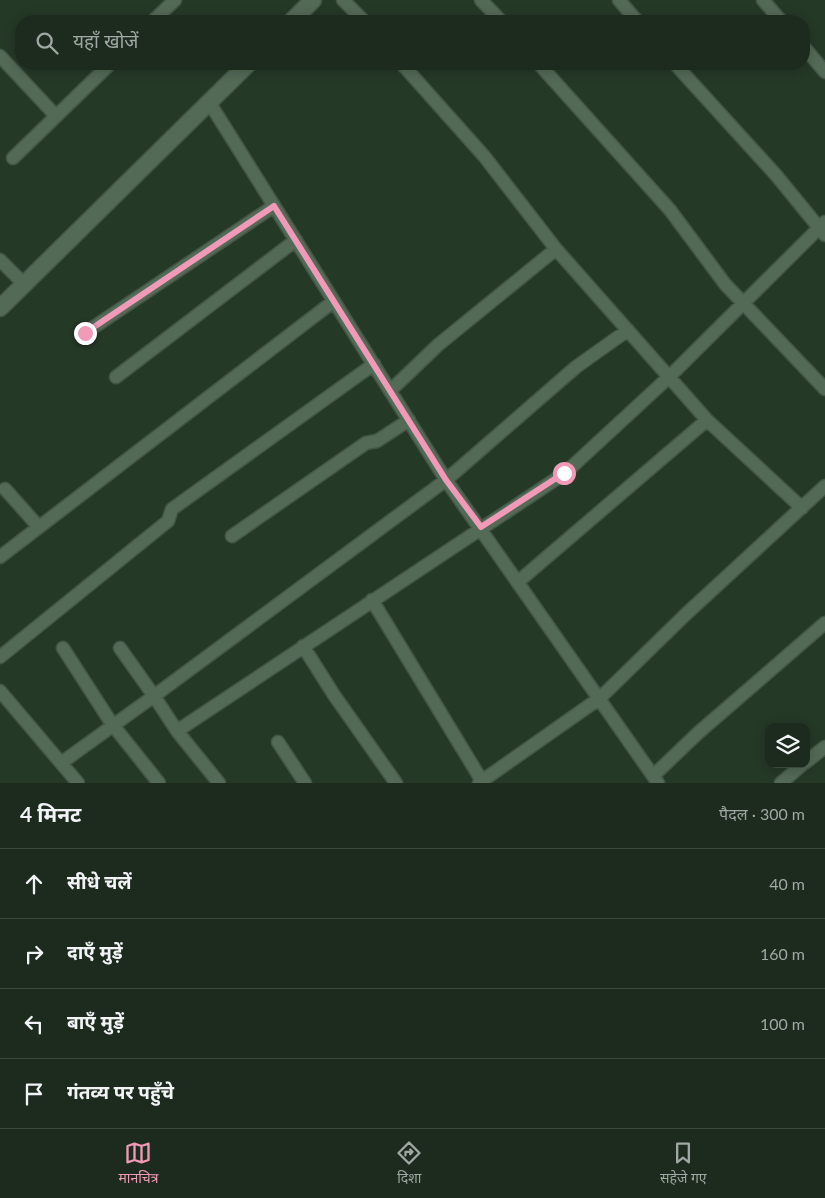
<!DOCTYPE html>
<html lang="hi">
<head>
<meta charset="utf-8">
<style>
	body { margin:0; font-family:Lato,"Noto Sans Devanagari",sans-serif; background:#253326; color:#f1f3f6 }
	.controls { position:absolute; right:15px; bottom:15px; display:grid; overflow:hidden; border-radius:10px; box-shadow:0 2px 12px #0003 }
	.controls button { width:45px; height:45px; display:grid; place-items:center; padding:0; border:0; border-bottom:1px solid #3a473b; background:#1c2b1d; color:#f1f3f6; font:25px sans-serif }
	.stop { position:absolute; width:15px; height:15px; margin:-11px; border:4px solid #f09ab7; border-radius:50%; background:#fff }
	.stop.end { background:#f09ab7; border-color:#fff; box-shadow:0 1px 5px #0008 }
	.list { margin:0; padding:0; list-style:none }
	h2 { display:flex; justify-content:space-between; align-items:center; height:65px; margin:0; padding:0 20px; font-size:21px }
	h2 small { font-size:16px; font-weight:400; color:#a0a7a4 }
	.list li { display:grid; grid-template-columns:32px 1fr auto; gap:15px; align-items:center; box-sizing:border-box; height:70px; padding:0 20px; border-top:1px solid #3a473b }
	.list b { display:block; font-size:19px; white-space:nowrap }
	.list em { font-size:16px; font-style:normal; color:#a0a7a4 }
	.icon { flex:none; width:28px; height:28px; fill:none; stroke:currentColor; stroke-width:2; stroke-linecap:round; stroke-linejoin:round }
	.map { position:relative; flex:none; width:825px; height:783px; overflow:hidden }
	.search { position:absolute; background:#1c2b1d; box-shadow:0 2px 12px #0003; left:15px; right:15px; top:15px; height:55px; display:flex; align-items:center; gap:12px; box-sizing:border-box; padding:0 18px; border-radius:20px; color:#a0a7a4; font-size:19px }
	.sheet { height:345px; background:#1c2b1d }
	nav { display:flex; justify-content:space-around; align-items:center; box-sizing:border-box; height:70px; border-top:1px solid #3a473b; background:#1c2b1d; font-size:14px; color:#a0a7a4 }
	nav a { display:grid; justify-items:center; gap:2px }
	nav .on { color:#f09ab7 }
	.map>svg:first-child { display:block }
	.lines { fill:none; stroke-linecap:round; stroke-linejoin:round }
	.minor-casing { stroke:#435546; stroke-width:15 }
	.tertiary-casing { stroke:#435546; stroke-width:19 }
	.minor { stroke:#536a56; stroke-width:12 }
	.tertiary { stroke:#536a56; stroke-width:16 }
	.route { stroke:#f09ab7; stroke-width:6 }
</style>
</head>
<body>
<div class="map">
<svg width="825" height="783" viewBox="0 0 825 783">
	<rect width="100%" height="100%" fill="#253927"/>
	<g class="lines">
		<g class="minor-casing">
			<path id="minor" d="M343,0L364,21
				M481,0L501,21
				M619,0L637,21
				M763,0L781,21
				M153,21L175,0
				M804,47L825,72
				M0,56L56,116
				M402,64L484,156L556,249L707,420L802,508
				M539,64L670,210L725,284L825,389
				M675,64L776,175L825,235
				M209,102L446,480L658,783
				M13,158L110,64
				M0,260L25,285
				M85,333L274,206
				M116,377L296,240
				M391,390L438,345L556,249
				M5,489L38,526
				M232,536L366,443L377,441L409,420
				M0,557L334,301
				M519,581L707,420
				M372,600L482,781
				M303,646L334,695L396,783
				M63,648L112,724L159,783
				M120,648L154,696L446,480L576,367L628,330
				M0,657L168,521L172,509L374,364
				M0,691L61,763L154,696L177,731L565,473L669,377L825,222
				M177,731L219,783
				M278,742L305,783
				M806,762L825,747
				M61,763L78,783
				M653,776L698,733L825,623
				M479,783L600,698L685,615L825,486
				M781,783L803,764"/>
		</g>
		<g class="tertiary-casing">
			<path id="tertiary" d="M292,21L313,0
				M0,308L248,64"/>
		</g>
		<use href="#minor" class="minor"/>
		<use href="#tertiary" class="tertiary"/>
	</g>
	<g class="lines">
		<path class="route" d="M85,333L274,206L446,480L481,527L564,473"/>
	</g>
</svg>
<div class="controls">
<button><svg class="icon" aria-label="layers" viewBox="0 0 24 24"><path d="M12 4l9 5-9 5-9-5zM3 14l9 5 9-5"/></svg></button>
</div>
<div class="stop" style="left:564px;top:473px"></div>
<div class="stop end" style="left:85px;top:333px"></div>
<div class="search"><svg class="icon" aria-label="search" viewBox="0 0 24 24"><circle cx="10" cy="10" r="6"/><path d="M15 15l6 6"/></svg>यहाँ खोजें</div>
</div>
<section class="sheet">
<h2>4 मिनट<small>पैदल · 300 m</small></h2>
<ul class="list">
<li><svg class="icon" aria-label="ahead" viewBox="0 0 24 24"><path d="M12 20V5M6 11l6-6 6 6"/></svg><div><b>सीधे चलें</b></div><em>40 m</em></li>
<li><svg class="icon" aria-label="right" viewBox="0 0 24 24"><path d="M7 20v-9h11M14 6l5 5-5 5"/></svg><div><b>दाएँ मुड़ें</b></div><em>160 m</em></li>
<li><svg class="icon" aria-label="left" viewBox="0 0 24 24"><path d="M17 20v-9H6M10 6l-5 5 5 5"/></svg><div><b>बाएँ मुड़ें</b></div><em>100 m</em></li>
<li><svg class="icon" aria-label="arrive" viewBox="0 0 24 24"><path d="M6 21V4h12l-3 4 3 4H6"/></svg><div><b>गंतव्य पर पहुँचे</b></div></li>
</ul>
</section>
<nav>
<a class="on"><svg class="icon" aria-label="map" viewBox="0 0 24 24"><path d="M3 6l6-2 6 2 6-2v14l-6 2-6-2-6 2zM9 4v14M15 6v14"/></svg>मानचित्र</a>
<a><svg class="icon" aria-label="directions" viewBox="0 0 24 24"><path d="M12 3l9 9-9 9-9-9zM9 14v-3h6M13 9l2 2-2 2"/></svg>दिशा</a>
<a><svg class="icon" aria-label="saved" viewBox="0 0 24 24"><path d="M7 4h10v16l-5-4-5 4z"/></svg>सहेजे गए</a>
</nav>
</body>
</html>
